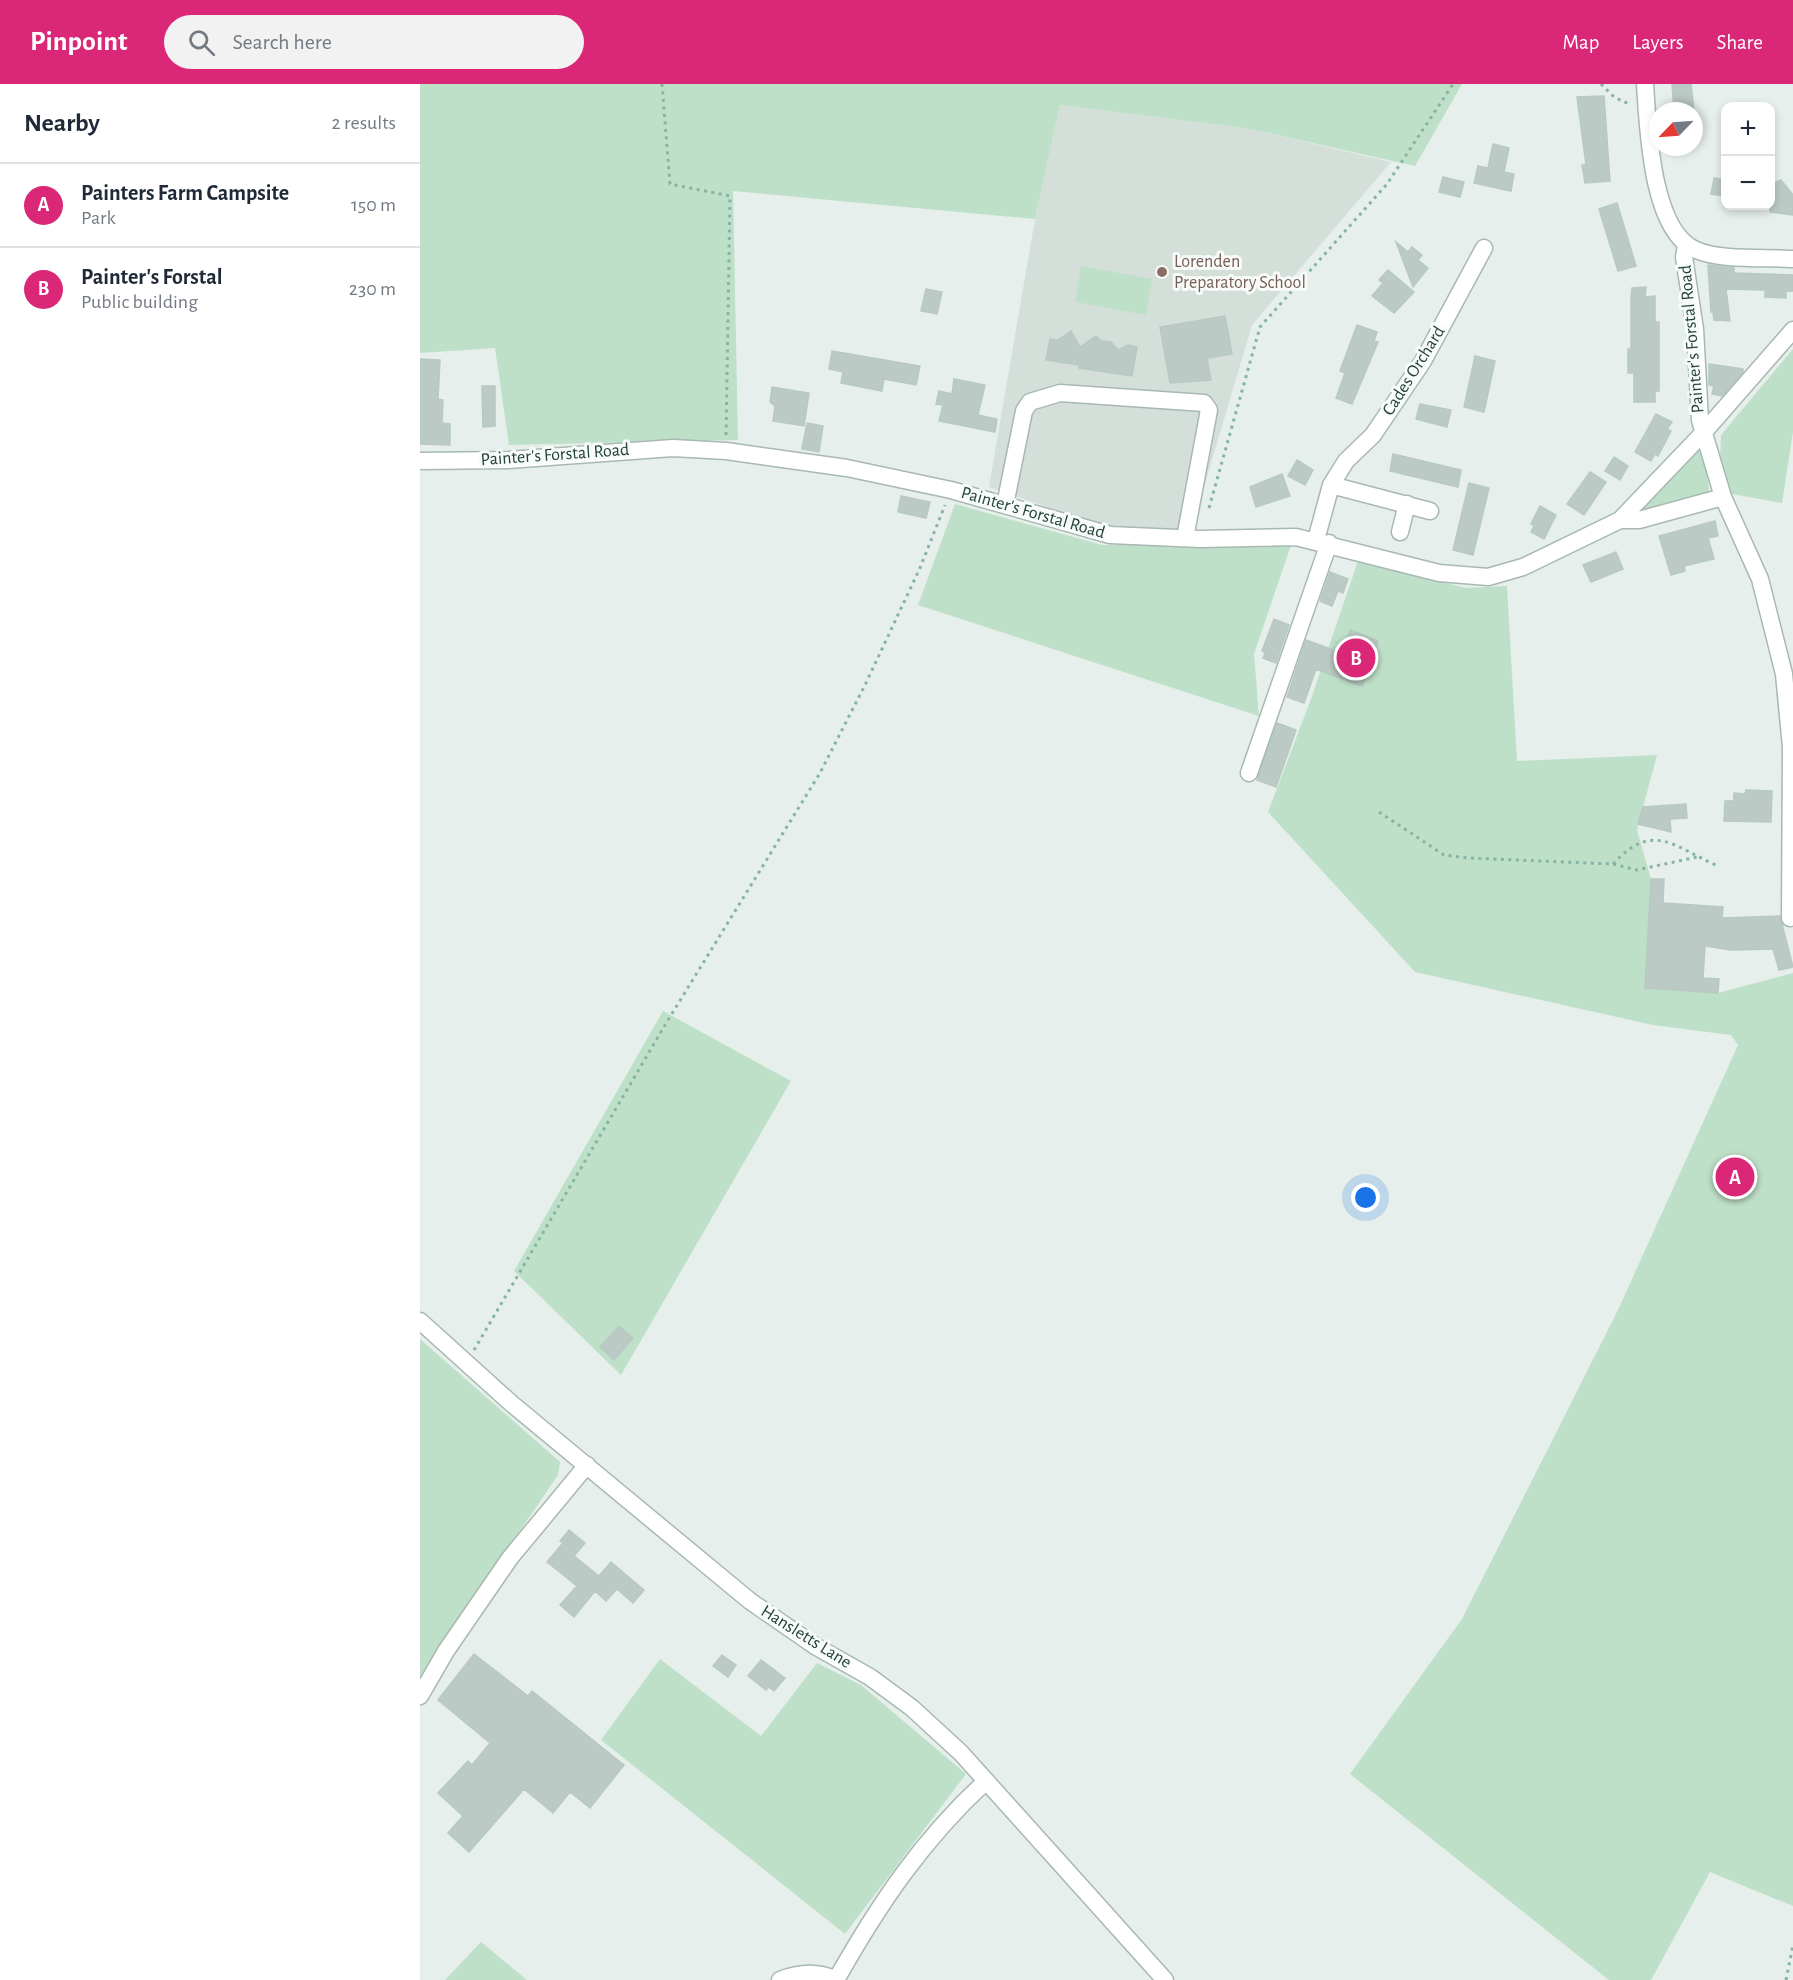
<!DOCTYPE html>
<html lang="en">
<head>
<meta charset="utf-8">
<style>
	body { margin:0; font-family:"Alegreya Sans",sans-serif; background:#f2f2f3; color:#1f2937 }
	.controls { position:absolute; right:18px; top:18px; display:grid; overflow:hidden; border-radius:12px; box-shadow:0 3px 9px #0003 }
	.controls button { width:54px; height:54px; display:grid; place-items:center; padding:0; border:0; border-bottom:2px solid #e0e1e3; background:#fff; color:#1f2937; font:30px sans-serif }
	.compass { position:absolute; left:1229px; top:18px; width:54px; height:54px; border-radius:50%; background:#fff; box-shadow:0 3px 9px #0003; rotate:245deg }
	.you { position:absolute; left:946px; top:1114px; width:21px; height:21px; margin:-15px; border:4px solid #fff; border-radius:50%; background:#1a73e8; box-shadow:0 0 0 9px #1a73e833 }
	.badge { display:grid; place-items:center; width:39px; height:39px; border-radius:50%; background:#db2777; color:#fff; font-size:20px; font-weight:700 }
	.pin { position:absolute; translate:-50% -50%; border:3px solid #fff; box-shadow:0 2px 6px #0006 }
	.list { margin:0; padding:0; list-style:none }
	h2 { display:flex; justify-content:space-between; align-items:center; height:78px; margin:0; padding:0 24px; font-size:26px }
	h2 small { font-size:20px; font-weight:400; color:#747a83 }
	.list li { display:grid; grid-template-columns:39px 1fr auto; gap:18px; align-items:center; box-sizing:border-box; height:84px; padding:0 24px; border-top:2px solid #e0e1e3 }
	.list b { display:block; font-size:22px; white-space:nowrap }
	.list p { margin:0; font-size:20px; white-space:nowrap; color:#747a83 }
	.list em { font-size:20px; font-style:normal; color:#747a83 }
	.icon { flex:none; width:33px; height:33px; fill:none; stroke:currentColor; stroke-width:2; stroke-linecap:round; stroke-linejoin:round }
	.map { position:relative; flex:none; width:1373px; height:1896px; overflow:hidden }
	header { display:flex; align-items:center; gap:36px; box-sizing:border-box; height:84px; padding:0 30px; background:#db2777; color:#fff }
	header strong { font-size:28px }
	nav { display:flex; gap:33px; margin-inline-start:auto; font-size:21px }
	.search { width:420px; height:54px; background:#f2f2f3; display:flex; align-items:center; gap:15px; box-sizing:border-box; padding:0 21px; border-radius:33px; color:#747a83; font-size:22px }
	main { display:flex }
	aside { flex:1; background:#fff }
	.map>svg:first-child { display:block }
	.built { fill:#d4dfda }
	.green { fill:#bfe0c8 }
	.building { fill:#bbcac4; stroke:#b8c9c2; stroke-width:1.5 }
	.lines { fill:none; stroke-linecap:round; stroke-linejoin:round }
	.minor-casing { stroke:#a8b8b2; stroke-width:19 }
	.path { stroke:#86b3a5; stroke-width:3; stroke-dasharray:3 4.5; stroke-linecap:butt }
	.minor { stroke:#fff; stroke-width:16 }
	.education-dot { fill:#8d6e63; stroke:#f7fbf9; stroke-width:2 }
	.labels { text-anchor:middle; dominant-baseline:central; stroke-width:6; stroke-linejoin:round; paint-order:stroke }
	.education-label { font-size:18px; fill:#785e54; stroke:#f7fbf9; text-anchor:start }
	.street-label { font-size:18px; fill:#24423a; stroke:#f7fbf9 }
</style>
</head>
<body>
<header>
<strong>Pinpoint</strong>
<div class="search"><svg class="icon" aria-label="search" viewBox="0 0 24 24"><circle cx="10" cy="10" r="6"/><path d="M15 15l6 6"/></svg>Search here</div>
<nav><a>Map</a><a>Layers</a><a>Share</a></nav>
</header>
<main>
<aside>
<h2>Nearby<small>2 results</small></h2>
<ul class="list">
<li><span class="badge">A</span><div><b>Painters Farm Campsite</b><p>Park</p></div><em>150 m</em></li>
<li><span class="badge">B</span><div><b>Painter's Forstal</b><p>Public building</p></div><em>230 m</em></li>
</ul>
</aside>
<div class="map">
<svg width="1373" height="1896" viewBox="0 0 1373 1896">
	<rect width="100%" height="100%" fill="#e6efeb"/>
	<path class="built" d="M640,21L825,44L971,78L832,241L771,447L679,441L569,403L615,135Z"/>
	<path class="green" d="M0,0H1042L995,82L825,44L640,21L615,135L313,107L318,356L89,361L75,264L0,269Z
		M661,182L732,195L726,231L655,218Z
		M1373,265V348L1362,419L1307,409L1300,377L1301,351Z
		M1279,364L1283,366L1289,405L1287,410L1221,427Z
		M535,420L682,461H871L834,570L839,632L498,521Z
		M938,477L1046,504L1087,502L1097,677L1237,671L1217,746L1231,795L1225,904L1298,909L1373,889V1822L1290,1788L1231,1896H1189L930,1690L1042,1535L1198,1226L1318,961L1311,951L1233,941L995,888L848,728L891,615Z
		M243,927L371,997L201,1291L94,1187Z
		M0,1255L140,1378L138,1391L0,1594Z
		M240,1575L341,1652L397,1579L441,1601L546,1690L425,1850L181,1656Z
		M61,1858L107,1896H25Z"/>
	<path class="building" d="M1252,0H1271L1274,27H1254Z
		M1184,12L1190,97L1165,99L1162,81H1166L1157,13Z
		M1073,60L1089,64L1084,88L1094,90L1091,107L1054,99L1058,82L1068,84Z
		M1023,93L1044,98L1040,113L1019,108Z
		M1294,94L1305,96V112L1291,110Z
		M1361,96L1373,111V131L1350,128L1352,100Z
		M1197,119L1216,182L1198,187L1179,125Z
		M976,158L988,168L992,163L1002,171L998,176L1008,184L993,203Z
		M1288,181L1314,184V189L1373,191V207H1366V214L1345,213V206L1306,205L1310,237L1294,236L1293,228H1291Z
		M968,186L994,208L974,229L952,212L963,199L959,196Z
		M1226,203L1225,213L1235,212V238H1239V307H1235V318H1214V289H1208V265H1211V213L1212,204Z
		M506,205L522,208L517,230L501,227Z
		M805,232L812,270L787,274L791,296L750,299L740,243Z
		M937,241L957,248L954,257L958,258L932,320L916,314L925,289L920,287Z
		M651,247L660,263L676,252L681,257L691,258L698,266L708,261L717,263L712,292L659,284V281L626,276L630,255L638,256Z
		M412,267L500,282L496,301L464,295L462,307L421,299L423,288L409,285Z
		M1055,272L1075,277L1064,328L1044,323Z
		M0,275L20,276L18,315L23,316L22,339L30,340V361L0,360Z
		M1289,280L1323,285V288L1302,312L1292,310L1294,302L1289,301Z
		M534,295L565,301L558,331L577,335L575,348L519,337L523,321L516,320L519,307L532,310Z
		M62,302H75V342L63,343Z
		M352,303L389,309L384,342L353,337L355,322L350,318Z
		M1000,320L1031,326L1027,343L996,335Z
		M1236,330L1252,338L1247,345L1251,347L1238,372L1235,370L1231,377L1215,368Z
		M387,339L403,342L399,368L382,365Z
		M973,370L1041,386L1038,403L970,387Z
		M1194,373L1208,382L1200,396L1185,387Z
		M877,376L893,386L885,401L868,392Z
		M1170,388L1186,398L1164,431L1147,420Z
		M862,390L870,412L836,423L830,403Z
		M1049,399L1069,404L1053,471L1033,466Z
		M481,412L510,418L506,434L478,428Z
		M1120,422L1136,431L1124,455L1111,448L1114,442L1111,440Z
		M1295,437L1298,452L1288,454L1294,475L1264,482L1265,487L1251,491L1239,452Z
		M1196,468L1203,485L1171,498L1163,481Z
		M910,488L928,495L923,509L918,507L912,522L900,517Z
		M854,535L869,541L856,579L843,574L845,569L842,567Z
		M930,546L958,557L942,602L896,585L884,619L867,613L886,556L922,569Z
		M857,639L876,646L856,703L837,696Z
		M1326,706L1352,707L1351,738L1304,737L1305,717H1314V709L1325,710Z
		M1266,720L1267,734L1250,735L1251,748L1218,740L1223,723Z
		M1231,795H1244L1243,819L1303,823L1302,834L1360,832L1373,883L1359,886L1353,865L1311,866L1285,862L1283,894L1299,895L1298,909L1225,904Z
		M199,1242L213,1254L194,1276L180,1263Z
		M149,1446L165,1459L154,1472L179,1492L191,1478L224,1506L213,1519L197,1505L186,1517L175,1507L154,1533L140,1521L157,1502L127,1478L143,1459L140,1457Z
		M54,1570L108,1612L112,1607L204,1681L170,1724L150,1708L133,1729L104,1705L49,1768L28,1749L43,1732L18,1709L48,1677L52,1681L70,1659L18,1616Z
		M302,1571L316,1581L308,1593L293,1582Z
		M341,1576L365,1594L354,1607L349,1603L346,1606L328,1592Z"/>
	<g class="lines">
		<g class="minor-casing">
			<path id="minor" d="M1225,0C1228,43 1231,147 1276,166C1302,177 1345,173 1373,175
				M1266,161L1264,173L1275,245L1280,336L1303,413L1340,495L1364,590L1371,663L1370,834
				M0,377L88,376L253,364L306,367L427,384L531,406L690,451L780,455L876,453L1019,489L1068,493L1103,483L1200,436L1284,348L1373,246
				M911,401L1010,427
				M585,421L604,327L610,318L640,309L784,319L789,326L765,454
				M1200,436H1219L1303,413
				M980,448L987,420
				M896,456L911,401L926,377L953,351L1003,277L1064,164
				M829,689L909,459
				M0,1237L92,1320L330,1517L395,1562L450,1593L492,1624L541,1669L745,1896
				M0,1612L26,1567L90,1474L167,1381
				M360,1896C378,1889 398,1887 416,1896C459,1820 502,1756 566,1697"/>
		</g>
		<path class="path" d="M242,0L250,100L310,112L306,353
			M1181,0L1194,13L1211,21
			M789,424L840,243L967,100L1033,0
			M959,728L1024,771L1048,774L1193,780L1217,786L1277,773
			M1193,780C1233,736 1254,763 1298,782
			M54,1266L248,936L400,689L446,599L500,484L525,421
			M1366,1896L1373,1861"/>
		<use href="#minor" class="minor"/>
	</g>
	<circle class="education-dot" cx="742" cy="188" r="6"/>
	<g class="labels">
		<g class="education-label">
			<text x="754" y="178">Lorenden<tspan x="754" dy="21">Preparatory School</tspan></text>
		</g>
		<g class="street-label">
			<text transform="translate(1272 255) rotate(-95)">Painter's Forstal Road</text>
			<text transform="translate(994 287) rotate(-58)">Cades Orchard</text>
			<text transform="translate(135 371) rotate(-4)">Painter's Forstal Road</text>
			<text transform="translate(613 429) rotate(16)">Painter's Forstal Road</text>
			<text transform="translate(386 1553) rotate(32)">Hansletts Lane</text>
		</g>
	</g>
</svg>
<div class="controls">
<button>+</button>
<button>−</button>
</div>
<svg class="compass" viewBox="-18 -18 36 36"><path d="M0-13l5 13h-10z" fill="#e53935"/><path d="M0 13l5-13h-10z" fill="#747a83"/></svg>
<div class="you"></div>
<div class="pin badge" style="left:1315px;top:1093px">A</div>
<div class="pin badge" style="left:936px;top:574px">B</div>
</div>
</main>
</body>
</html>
